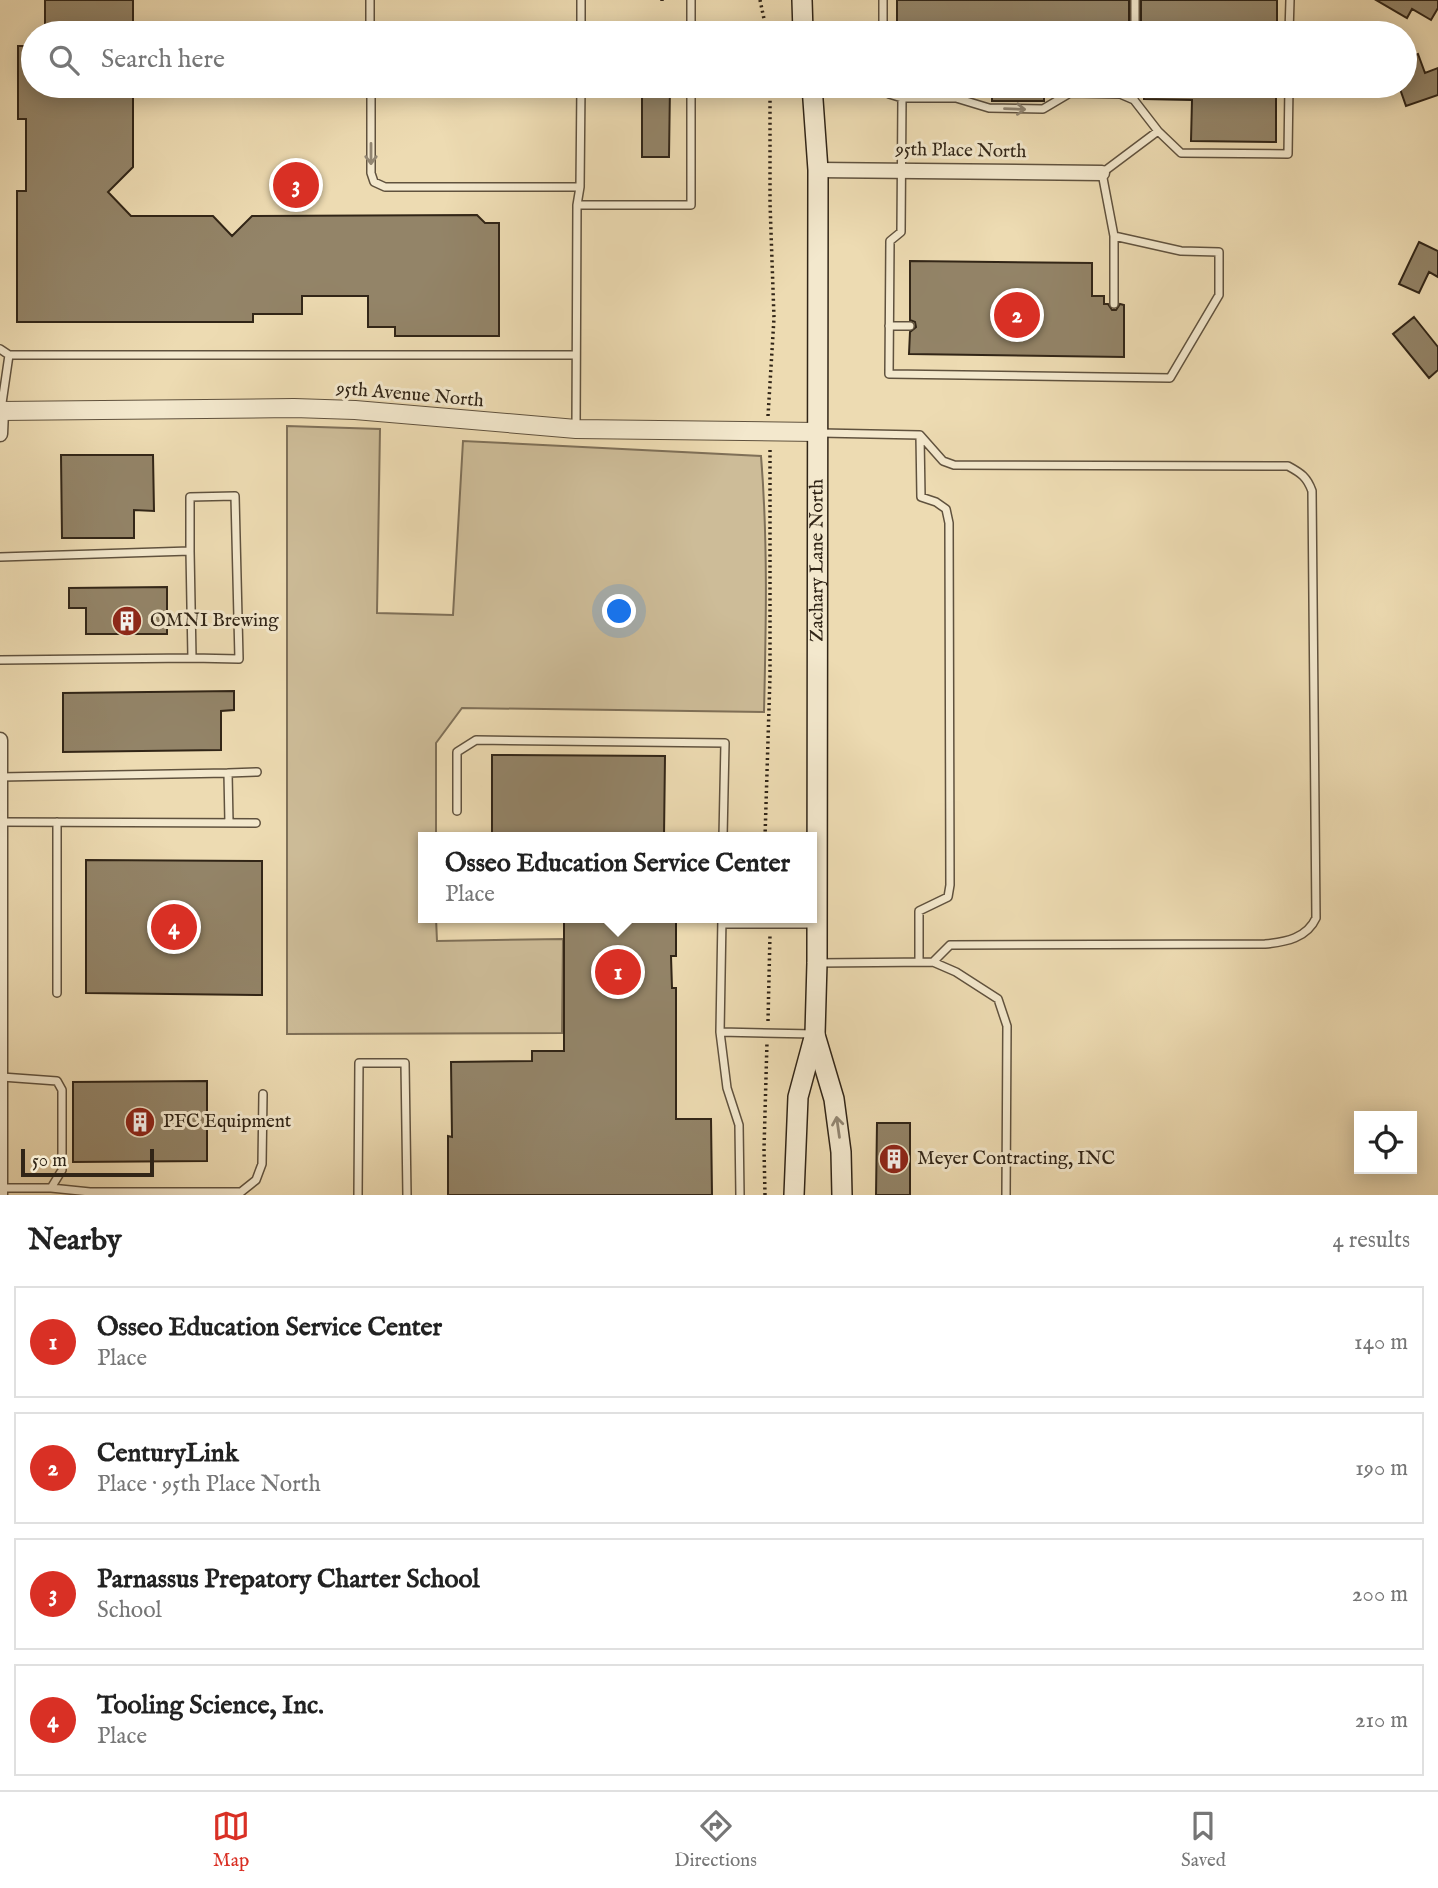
<!DOCTYPE html>
<html lang="en">
<head>
<meta charset="utf-8">
<style>
	body { margin:0; font-family:"IM FELL English",serif; background:#f6f6f6; color:#222 }
	.controls { position:absolute; right:21px; bottom:21px; display:grid; overflow:hidden; border-radius:0px; box-shadow:0 4px 18px #0003 }
	.controls button { width:63px; height:63px; display:grid; place-items:center; padding:0; border:0; border-bottom:2px solid #e0e0e0; background:#fff; color:#222; font:35px sans-serif }
	.scale { position:absolute; left:21px; bottom:18px; width:133px; box-sizing:border-box; padding-left:7px; border:4px solid #312517; border-top:0; font-size:19px; line-height:24px; white-space:nowrap; color:#312517; -webkit-text-stroke:5px #f3e8cd; paint-order:stroke }
	.you { position:absolute; left:620px; top:612px; width:24px; height:24px; margin:-18px; border:5px solid #fff; border-radius:50%; background:#1a73e8; box-shadow:0 0 0 10px #1a73e833 }
	.badge { display:grid; place-items:center; width:46px; height:46px; border-radius:50%; background:#d93025; color:#fff; font-size:23px; font-weight:700 }
	.pin { position:absolute; translate:-50% -50%; border:4px solid #fff; box-shadow:0 2px 7px #0006 }
	.popup { position:absolute; left:418px; top:832px; width:399px; height:91px; box-sizing:border-box; display:grid; place-content:center; border-radius:0px; background:#fff; filter:drop-shadow(0 2px 5px #0005); font-size:23px; white-space:nowrap; color:#767676 }
	.popup b { font-size:26px; color:#222 }
	.popup::after { content:''; position:absolute; left:50%; top:100%; margin-left:-14px; border:14px solid transparent; border-top-color:#fff }
	.list { margin:0; padding:0; list-style:none }
	h2 { display:flex; justify-content:space-between; align-items:center; height:91px; margin:0; padding:0 28px; font-size:30px }
	h2 small { font-size:23px; font-weight:400; color:#767676 }
	.list li { display:grid; grid-template-columns:46px 1fr auto; gap:21px; align-items:center; box-sizing:border-box; height:112px; margin:0 14px 14px; padding:0 14px; border:2px solid #e0e0e0; border-radius:0px }
	.list b { display:block; font-size:26px; white-space:nowrap }
	.list p { margin:0; font-size:23px; white-space:nowrap; color:#767676 }
	.list em { font-size:23px; font-style:normal; color:#767676 }
	.icon { flex:none; width:38px; height:38px; fill:none; stroke:currentColor; stroke-width:2; stroke-linecap:round; stroke-linejoin:round }
	.map { position:relative; flex:none; width:1438px; height:1195px; overflow:hidden }
	.search { position:absolute; background:#fff; box-shadow:0 4px 18px #0003; left:21px; right:21px; top:21px; height:77px; display:flex; align-items:center; gap:18px; box-sizing:border-box; padding:0 24px; border-radius:38px; color:#767676; font-size:26px }
	.sheet { height:595px; background:#fff }
	nav { display:flex; justify-content:space-around; align-items:center; box-sizing:border-box; height:98px; border-top:2px solid #e0e0e0; background:#fff; font-size:19px; color:#767676 }
	nav a { display:grid; justify-items:center; gap:4px }
	nav .on { color:#d93025 }
	.map>svg:first-child { display:block }
	.green { fill:#cdbc98; stroke:#7f7058; stroke-width:2 }
	.building { fill:#938468; stroke:#312517; stroke-width:2 }
	.lines { fill:none; stroke-linecap:round; stroke-linejoin:round }
	.service-casing { stroke:#60523e; stroke-width:10 }
	.minor-casing { stroke:#60523e; stroke-width:17 }
	.tertiary-casing { stroke:#60523e; stroke-width:20 }
	.secondary-casing { stroke:#312517; stroke-width:22 }
	.path { stroke:#312517; stroke-width:3.5; stroke-dasharray:2 3.5; stroke-linecap:butt }
	.service { stroke:#f3e8cd; stroke-width:7 }
	.minor { stroke:#f3e8cd; stroke-width:14 }
	.tertiary { stroke:#f3e8cd; stroke-width:18 }
	.secondary { stroke:#f3e8cd; stroke-width:19 }
	.oneway { stroke:#928672 }
	.labels { text-anchor:middle; dominant-baseline:central; stroke-width:6; stroke-linejoin:round; paint-order:stroke }
	.street-label { font-size:19px; fill:#312517; stroke:#f3e8cd }
	.poi-label { font-size:19px; fill:#312517; stroke:#f3e8cd; text-anchor:start }
</style>
</head>
<body>
<div class="map">
<svg width="1438" height="1195" viewBox="0 0 1438 1195">
	<rect width="100%" height="100%" fill="#eddbb2"/>
	<filter id="stains"><feTurbulence type="fractalNoise" baseFrequency=".00286" numOctaves="4"/><feColorMatrix values="0 0 0 0 .2 0 0 0 0 .09 0 0 0 0 .02 0 0 0 .5 -.17"/></filter>
	<radialGradient id="worn" r=".72"><stop offset=".6" stop-color="#630" stop-opacity="0"/><stop offset="1" stop-color="#630" stop-opacity=".3"/></radialGradient>
	<path class="green" d="M287,426L380,429L377,613L453,615L463,441L761,456C768,541 766,627 764,712L462,708L436,743V837H424V918H436L437,941L563,939L562,1033L287,1034Z"/>
	<path class="building" d="M45,0H133V33H45Z
		M897,0H1129V33H897Z
		M1141,0H1277V33H1141Z
		M1376,0H1438V8L1431,20L1412,9L1407,18Z
		M18,46H33V86H133V167L108,192L131,216H213L232,236L252,216L477,215L485,223H499V336H395V327H368V296H302V314H253V322H17V191H26V119H18Z
		M1418,54L1425,73L1438,68V95L1406,106L1399,86H1405V58Z
		M642,86H670L669,157H642Z
		M992,86H1044V101H992Z
		M1144,86H1276V142L1191,141L1192,100L1144,99Z
		M1419,242L1438,251V277L1429,272L1419,293L1399,284Z
		M910,261L1092,263V296H1104V304H1108L1112,310H1116L1120,304L1124,305V357L909,354L910,332L916,327L915,322L910,320Z
		M1414,317L1438,347V370L1429,378L1393,334Z
		M61,455H153L154,511L134,510V538H62Z
		M167,587V634H86V608H69V588Z
		M234,691V710L221,711V750L63,752V693Z
		M492,755L665,756L664,837H492Z
		M86,860L262,861V995L86,993Z
		M564,918H676V956H671L672,988H676V1119H711L712,1195H448V1136L452,1137L451,1062L532,1061V1051H564Z
		M207,1081V1161L73,1162V1082Z
		M877,1123H910V1195H876Z"/>
	<g class="lines">
		<g class="service-casing">
			<path id="service" d="M370,0V33
				M581,0V33
				M691,33V0
				M883,33V0
				M1135,33V0
				M1289,33L1290,0
				M371,86V173L374,182L385,187H580
				M883,86L889,94L902,98H956L989,108L1043,109L1070,93
				M1052,86L1070,93L1120,94L1134,100L1158,131
				M902,98L901,232L890,241L889,374L1170,378L1219,295V252L1181,251L1114,236
				M957,98L983,86
				M1134,100V86
				M577,205H691V86
				M1114,304V236L1102,173L1158,131L1181,153L1288,154L1289,86
				M889,326H910
				M0,349L9,355
				M1,410L9,355H576
				M576,429L577,205L580,187L581,86
				M821,433L920,435L943,461L954,465L1288,466C1301,473 1307,477 1312,491L1316,918C1307,938 1286,942 1265,944L950,945L933,962
				M0,557L190,551V497L235,496L239,659L192,658L190,551
				M0,660L192,658
				M0,777L228,773
				M457,811V752L476,740L725,743L723,837
				M1,822L256,823
				M57,822V993
				M229,823L228,773L257,772
				M722,918L720,1032L727,1088L739,1125L740,1195
				M722,924H816
				M919,961V911L948,897L950,885L949,523L946,509L936,502L921,497L920,436
				M817,963L933,962L956,972L998,999L1007,1026L1006,1195
				M720,1032L814,1034
				M0,1188H51L62,1170V1090L57,1081L2,1077
				M51,1188L90,1192H241L256,1180L262,1164L263,1094
				M358,1195L359,1063H405L407,1195"/>
		</g>
		<g class="minor-casing">
			<path id="minor" d="M818,170L1102,173
				M0,434L1,411
				M0,740V1195"/>
		</g>
		<g class="tertiary-casing">
			<path id="tertiary" d="M0,411L294,408L355,410L576,429L817,432"/>
		</g>
		<g class="secondary-casing">
			<g id="secondary">
				<path d="M802,0L803,33"/>
				<path d="M815,1035L834,1099L841,1152L842,1195"/>
				<path id="s1" d="M794,1195L798,1097L815,1034L817,963L818,170L812,86"/>
			</g>
		</g>
		<path class="path" d="M760,0L767,33
			M662,1V0
			M768,416L774,318L770,203V86
			M765,837L770,676V448
			M768,1021L770,934
			M765,1195L764,1149L767,1042"/>
		<use href="#service" class="service"/>
		<use href="#minor" class="minor"/>
		<use href="#tertiary" class="tertiary"/>
		<use href="#secondary" class="secondary"/>
	</g>
	<defs><path id="oneway-shaft" d="M-6 0H5M1.5-3L5.5 0L1.5 3" fill="none" stroke-width="1.6" stroke-linecap="round" stroke-linejoin="round" transform="scale(1.75)"/></defs>
	<g class="oneway">
		<use href="#oneway-shaft" transform="translate(1015 109) rotate(2)"/>
		<use href="#oneway-shaft" transform="translate(371 154) rotate(90)"/>
		<use href="#oneway-shaft" transform="translate(838 1127) rotate(-98)"/>
	</g>
	<defs>
		<g id="building-disc" transform="scale(1.575)"><circle r="9.5" fill="#8f2418" stroke="#f3e8cd"/><path d="M-4-6H4V6H1V3H-1V6H-4ZM-2.5-4.3h1.7v1.8h-1.7ZM.8-4.3h1.7v1.8H.8ZM-2.5-1h1.7V.8h-1.7ZM.8-1h1.7V.8H.8Z" fill="#fff"/></g>
	</defs>
	<g fill-rule="evenodd">
		<use href="#building-disc" x="127" y="621"/>
		<use href="#building-disc" x="140" y="1122"/>
		<use href="#building-disc" x="894" y="1159"/>
	</g>
	<g class="labels">
		<g class="street-label">
			<text transform="translate(961 151) rotate(1)">95th Place North</text>
			<text transform="translate(410 395) rotate(5)">95th Avenue North</text>
			<text stroke="none"><textPath href="#s1" startOffset="637">Zachary Lane North</textPath></text>
		</g>
		<g class="poi-label">
			<text x="150" y="621">OMNI Brewing</text>
			<text x="163" y="1122">PFC Equipment</text>
			<text x="917" y="1159">Meyer Contracting, INC</text>
		</g>
	</g>
	<rect width="100%" height="100%" filter="url(#stains)"/>
	<rect width="100%" height="100%" fill="url(#worn)"/>
</svg>
<div class="controls">
<button><svg class="icon" aria-label="locate" viewBox="0 0 24 24"><circle cx="12" cy="12" r="6"/><path d="M12 2v4M12 18v4M2 12h4M18 12h4"/></svg></button>
</div>
<div class="scale">50 m</div>
<div class="you"></div>
<div class="pin badge" style="left:618px;top:972px">1</div>
<div class="popup"><b>Osseo Education Service Center</b>Place</div>
<div class="pin badge" style="left:1017px;top:315px">2</div>
<div class="pin badge" style="left:296px;top:185px">3</div>
<div class="pin badge" style="left:174px;top:927px">4</div>
<div class="search"><svg class="icon" aria-label="search" viewBox="0 0 24 24"><circle cx="10" cy="10" r="6"/><path d="M15 15l6 6"/></svg>Search here</div>
</div>
<section class="sheet">
<h2>Nearby<small>4 results</small></h2>
<ul class="list">
<li><span class="badge">1</span><div><b>Osseo Education Service Center</b><p>Place</p></div><em>140 m</em></li>
<li><span class="badge">2</span><div><b>CenturyLink</b><p>Place · 95th Place North</p></div><em>190 m</em></li>
<li><span class="badge">3</span><div><b>Parnassus Prepatory Charter School</b><p>School</p></div><em>200 m</em></li>
<li><span class="badge">4</span><div><b>Tooling Science, Inc.</b><p>Place</p></div><em>210 m</em></li>
</ul>
</section>
<nav>
<a class="on"><svg class="icon" aria-label="map" viewBox="0 0 24 24"><path d="M3 6l6-2 6 2 6-2v14l-6 2-6-2-6 2zM9 4v14M15 6v14"/></svg>Map</a>
<a><svg class="icon" aria-label="directions" viewBox="0 0 24 24"><path d="M12 3l9 9-9 9-9-9zM9 14v-3h6M13 9l2 2-2 2"/></svg>Directions</a>
<a><svg class="icon" aria-label="saved" viewBox="0 0 24 24"><path d="M7 4h10v16l-5-4-5 4z"/></svg>Saved</a>
</nav>
</body>
</html>
